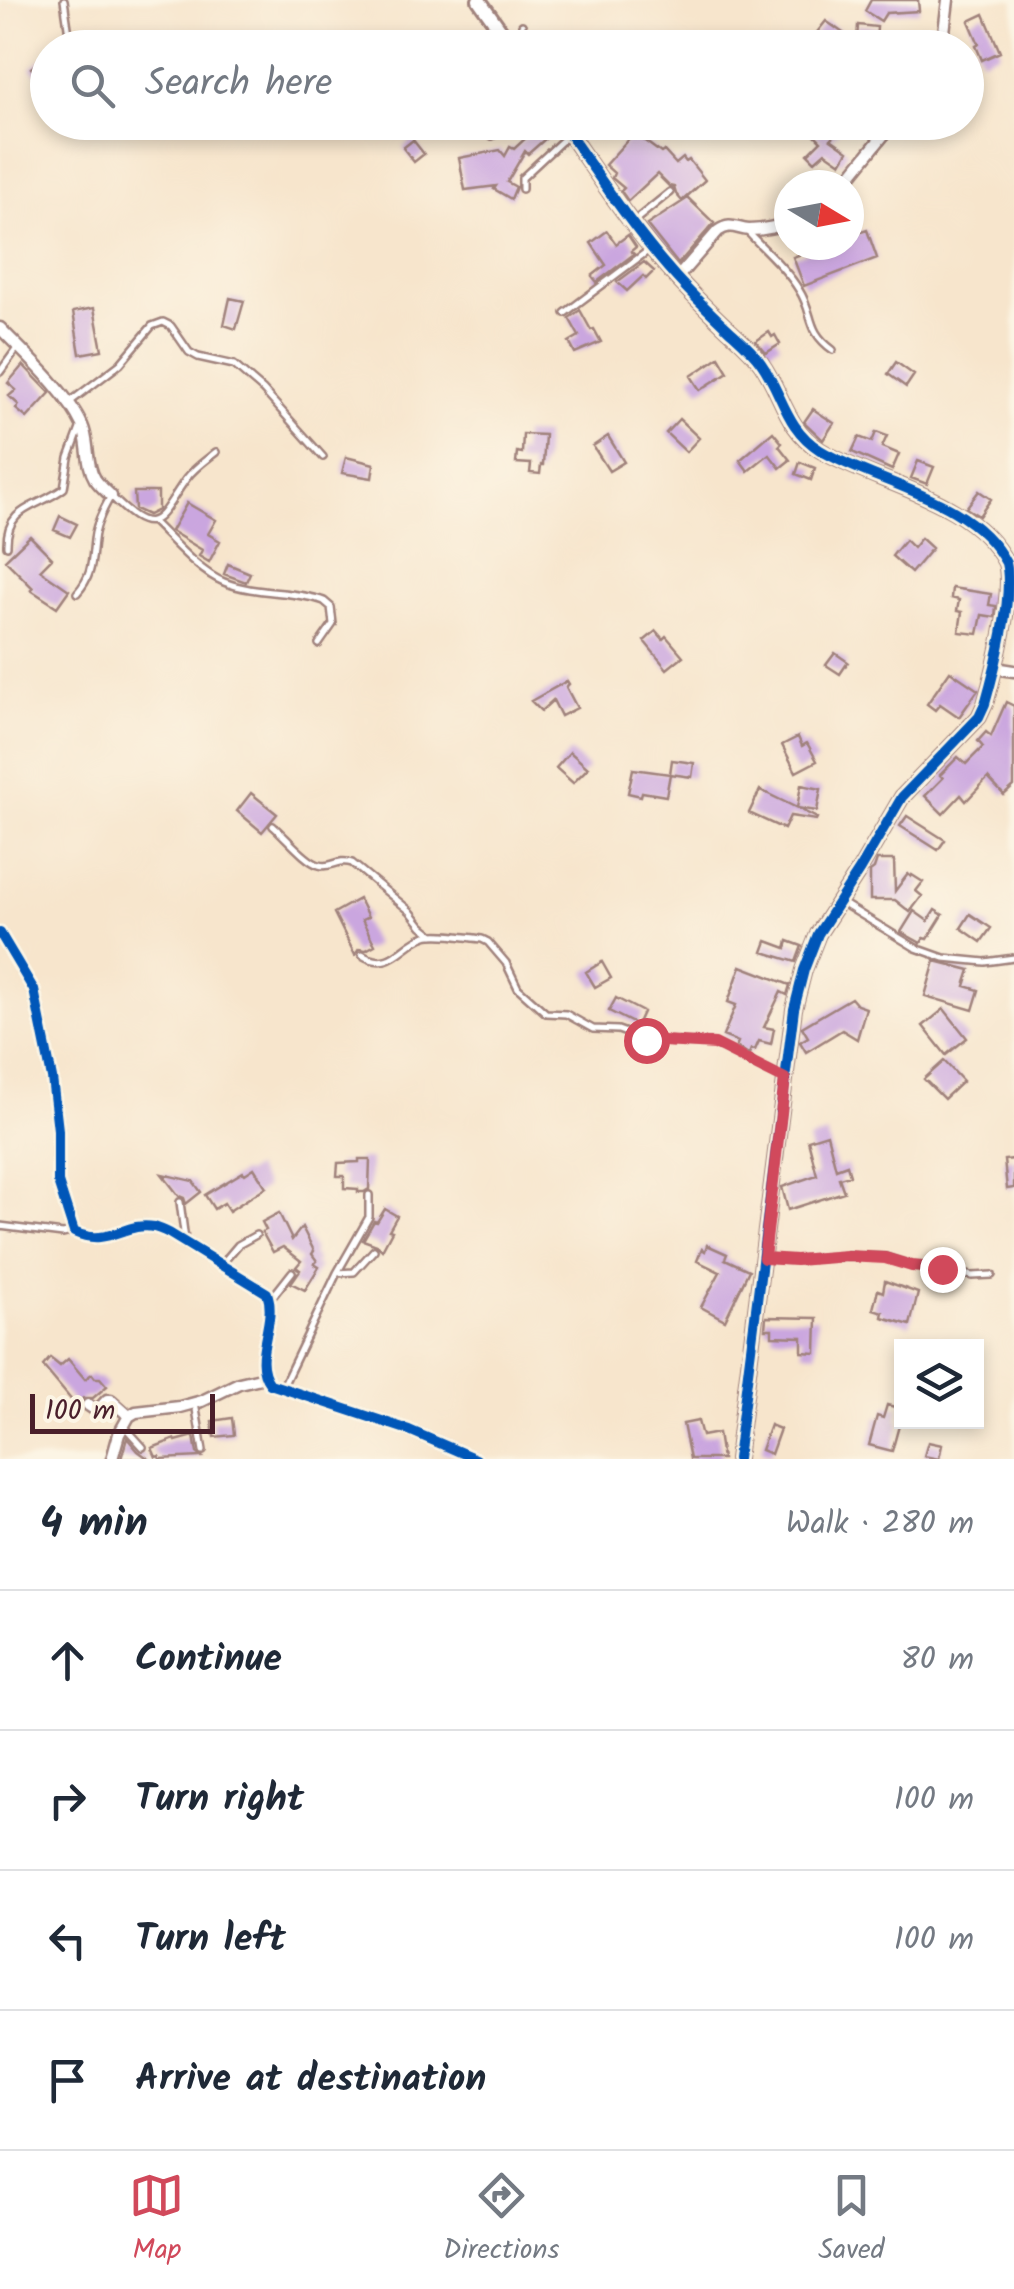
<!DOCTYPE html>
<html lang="en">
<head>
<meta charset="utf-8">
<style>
	body { margin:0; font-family:Kalam,sans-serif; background:#f6f6f7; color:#1f2937 }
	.controls { position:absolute; right:30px; bottom:30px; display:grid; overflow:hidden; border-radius:0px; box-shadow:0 5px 15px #0003 }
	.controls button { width:90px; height:90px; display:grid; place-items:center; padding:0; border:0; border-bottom:2px solid #e0e1e3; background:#fff; color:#1f2937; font:50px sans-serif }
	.compass { position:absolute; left:774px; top:170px; width:90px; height:90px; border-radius:50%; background:#fff; box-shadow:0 5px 15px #0003; rotate:100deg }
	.scale { position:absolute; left:30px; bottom:25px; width:185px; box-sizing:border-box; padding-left:10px; border:5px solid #4a1f2b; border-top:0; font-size:28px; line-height:35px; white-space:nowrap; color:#4a1f2b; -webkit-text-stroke:8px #fcf5e5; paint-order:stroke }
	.stop { position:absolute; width:30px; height:30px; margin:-22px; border:8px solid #d1495b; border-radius:50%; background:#fff }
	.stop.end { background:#d1495b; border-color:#fff; box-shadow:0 2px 10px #0008 }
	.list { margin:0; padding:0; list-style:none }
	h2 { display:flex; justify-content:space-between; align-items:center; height:130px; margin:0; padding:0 40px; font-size:42px }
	h2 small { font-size:32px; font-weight:400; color:#747a83 }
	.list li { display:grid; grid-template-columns:65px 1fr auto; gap:30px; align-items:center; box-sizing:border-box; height:140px; padding:0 40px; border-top:2px solid #e0e1e3 }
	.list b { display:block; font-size:38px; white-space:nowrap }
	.list em { font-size:32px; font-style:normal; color:#747a83 }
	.icon { flex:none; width:55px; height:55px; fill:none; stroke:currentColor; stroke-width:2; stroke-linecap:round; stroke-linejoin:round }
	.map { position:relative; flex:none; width:1014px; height:1459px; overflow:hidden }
	.search { position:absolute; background:#fff; box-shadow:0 5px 15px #0003; left:30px; right:30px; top:30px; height:110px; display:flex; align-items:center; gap:25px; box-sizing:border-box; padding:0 35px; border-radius:55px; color:#747a83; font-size:38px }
	.sheet { height:690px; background:#fff }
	nav { display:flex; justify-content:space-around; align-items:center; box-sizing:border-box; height:140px; border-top:2px solid #e0e1e3; background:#fff; font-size:28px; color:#747a83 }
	nav a { display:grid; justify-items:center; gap:5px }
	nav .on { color:#d1495b }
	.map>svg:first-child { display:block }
	.building { fill:#caa6df }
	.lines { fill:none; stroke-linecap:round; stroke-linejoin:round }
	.service-casing { stroke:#a0827c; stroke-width:10 }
	.minor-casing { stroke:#a0827c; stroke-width:15 }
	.tertiary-casing { stroke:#a0827c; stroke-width:18 }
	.service { stroke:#fff; stroke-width:5 }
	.minor { stroke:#fff; stroke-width:10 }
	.tertiary { stroke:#fff; stroke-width:12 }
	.cycleway-casing { stroke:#fcf5e5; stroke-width:16 }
	.cycleway { stroke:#0057b8; stroke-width:10 }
	.route { stroke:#d1495b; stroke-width:12 }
</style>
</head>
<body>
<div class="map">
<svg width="1014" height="1459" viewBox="0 0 1014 1459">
	<rect width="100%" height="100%" fill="#fcf5e5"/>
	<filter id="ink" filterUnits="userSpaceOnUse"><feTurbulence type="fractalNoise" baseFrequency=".01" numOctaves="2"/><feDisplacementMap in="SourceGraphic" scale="20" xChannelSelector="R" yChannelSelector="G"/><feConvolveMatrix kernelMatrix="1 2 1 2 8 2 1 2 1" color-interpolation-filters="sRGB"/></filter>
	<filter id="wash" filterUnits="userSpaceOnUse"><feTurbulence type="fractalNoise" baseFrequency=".0048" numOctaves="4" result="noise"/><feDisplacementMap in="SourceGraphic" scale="40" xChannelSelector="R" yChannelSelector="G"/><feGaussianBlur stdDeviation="2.25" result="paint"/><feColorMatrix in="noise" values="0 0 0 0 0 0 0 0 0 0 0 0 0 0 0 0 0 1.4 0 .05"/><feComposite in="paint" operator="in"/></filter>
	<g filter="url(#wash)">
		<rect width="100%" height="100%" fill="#f7e5cc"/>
		<g id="blocks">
			<path class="building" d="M871,0H918L919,11L886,13L881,21L865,11Z
				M984,14L1000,52L982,60L976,46L979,44L969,21Z
				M826,21L846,35L836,48H828L814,36Z
				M858,25L877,27L876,42L857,40Z
				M48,54V87L31,68Z
				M543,122H547L554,131L528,154L525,151L507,182L516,187L511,199L494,189L496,186L465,190L459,158L500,150L505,156L510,147L514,149Z
				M825,122H829L838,132L831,139L848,151L841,163L825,152L815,161L808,154L821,141L814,134Z
				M634,133L661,153L664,151L676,164L683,158L686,162L689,160L705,180L682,201L676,194L674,187L669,186L657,174L628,201L621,191L624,188L612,178L614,173L605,165Z
				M413,140L424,154L414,162L403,148Z
				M688,198L714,223L678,264L647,225Z
				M867,230L877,258L804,286L793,257L826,245H849V236Z
				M607,231L616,244L628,235L636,247L631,251L634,254L597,282L592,276L606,265L591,243Z
				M644,262L654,271L646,279L643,276L627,291L617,282Z
				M230,298L244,301L236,329L224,325Z
				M94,308L102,350L80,354L73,312Z
				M580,310L591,330L594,329L601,342L575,353L569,342L579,336L569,318Z
				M769,332L772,337L775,335L780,344L766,353L756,341Z
				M719,357L728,372L700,390L691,376Z
				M896,362L914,375L906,387L888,374Z
				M23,365L50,393L27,418L16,409L19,405L9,396L16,390L8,383Z
				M813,409L834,423L823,440L804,422Z
				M679,419L699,438L686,452L666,433Z
				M773,432L782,443L779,446L790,460L780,468L769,454L748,471L740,460Z
				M876,432L887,436L882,447L899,454L892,470L852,452L859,437L872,442Z
				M523,434L545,435L543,465H541L540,474L530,473L531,464L516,463L517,452L522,453Z
				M608,436L624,462L609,471L593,446Z
				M346,457L374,464L372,478L342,473Z
				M918,461L934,467L927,484L911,478Z
				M800,462L815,468L811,480L796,474Z
				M979,491L991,499L979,516L966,508Z
				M134,492H158V510L148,515L135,509Z
				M187,503L216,520L208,534L220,541L209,562L199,556L202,550L171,531Z
				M60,516L77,524L70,537L54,530Z
				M30,536L52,558L40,570L69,590L57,607L31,590L33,588L5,560Z
				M921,538L932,548L911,573L892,556L905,540L913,548Z
				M228,564L250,573L246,582L224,574Z
				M952,588L991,594L989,605L996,606L995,617L982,615L978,634L959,632L962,612L957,611L959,600L951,598Z
				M656,631L663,639L666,636L683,656L667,669L644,641Z
				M835,653L848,662L840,674L826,665Z
				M950,671L978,690L959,717L940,704L935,710L927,704Z
				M567,681L569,684L566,687L577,708L561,716L553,700L541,711L531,701Z
				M1006,702L1014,706V786L1004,795L988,778L966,801L961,795L943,814L925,796L943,778L940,775L958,757L966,764L983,747L978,741L986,732L991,736Z
				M798,737L802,746L807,743L817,761L796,772L782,745Z
				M570,752L588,768L573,783L556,768Z
				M672,760L694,763L692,777L670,774Z
				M633,769L670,774L666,796L642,792L641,796L628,793Z
				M801,785L821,789L817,811L797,808L817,818L816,820L790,816L784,829L749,813L760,790L797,808Z
				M251,793L277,814L262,832L237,811Z
				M907,816L945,840L938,850L900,826Z
				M877,860H894L895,891L908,874L911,877L912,875L923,882L916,891L922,896L910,912L895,900H870V872L874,869Z
				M359,899L368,917L362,920L375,945L366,950L359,949L355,955L334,913Z
				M935,910L943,915L928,939L924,938L921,943L901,932L914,911L928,921Z
				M970,914L991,928L981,942L961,928Z
				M767,941L786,948L788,941L802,946L796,962L763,952Z
				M935,961L970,970L965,986L979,990L973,1010L925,996Z
				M602,962L611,978L595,987L586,972Z
				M741,966L790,985L787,995L781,992L764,1027L774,1029L771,1044L759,1041L755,1050L751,1049L749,1054L736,1047L738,1042L723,1036L736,1005L728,1002Z
				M616,998L643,1012L637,1025L609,1011Z
				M851,998L857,1005L866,1008L857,1039L842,1030L806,1052L800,1042L808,1037L802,1027Z
				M944,1009L967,1038L946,1055L923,1026Z
				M944,1061L963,1081L944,1099L924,1079Z
				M827,1134L836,1169L847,1165L850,1175L839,1178L844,1192L788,1210L782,1187L817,1175L808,1140Z
				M359,1159H370L369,1189L364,1192H358V1189L344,1188V1176H337L338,1163L359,1162Z
				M1014,1159V1188L1007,1189L1004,1160Z
				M254,1168L266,1187L229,1211L224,1203L214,1209L205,1195L243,1172L245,1174Z
				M162,1174L193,1181L201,1192L186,1204L184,1198L179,1196Z
				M385,1209L397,1216L389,1230L392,1231L382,1250L377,1245L363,1240L374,1221L377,1222Z
				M279,1213L292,1240L302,1227L314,1251L312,1254L317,1261L314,1264L319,1267L305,1290L291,1283L300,1270L296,1267L301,1261L283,1247L273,1252L262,1232L266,1230L262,1222Z
				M707,1245L727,1254L725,1259L749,1270L725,1320L701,1307L720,1272L697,1261L702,1249L705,1251Z
				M885,1281L918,1293L910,1325L882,1317L883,1312L873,1309L878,1290L883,1292Z
				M766,1317L817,1318L816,1353L802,1352V1337L772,1336V1329H765Z
				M50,1358L60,1366L68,1359L85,1379L92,1374L95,1378H100L107,1386L93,1398H83L79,1403V1409L43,1366Z
				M887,1405L899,1408L896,1421L900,1422L892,1451L869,1445L877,1416L883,1418Z
				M232,1418L234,1435L214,1437L212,1421Z
				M698,1421L702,1436L718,1433L722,1459H690L683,1424Z
				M770,1425L780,1429L771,1454L761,1450Z
				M194,1436L197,1453L202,1457L160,1459L159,1456L156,1457L152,1448L175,1439L176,1441Z
				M127,1438L138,1451L149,1459H121Z
				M928,1442L942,1445L939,1459L924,1456Z"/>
		</g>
	</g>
	<g filter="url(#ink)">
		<use href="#blocks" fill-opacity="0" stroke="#a0827c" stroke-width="2.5"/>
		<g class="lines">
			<g class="service-casing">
				<path id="service" d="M64,0L71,48
					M514,44L526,37L522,25
					M492,136L510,122
					M522,189V178L567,136
					M633,222L670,192
					M746,230C763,249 786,268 799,290C815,315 805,330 833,350
					M565,313L649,250
					M0,372L18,347
					M70,402L120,364L152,326L163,322L171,326L189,352L198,357L234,365L263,390L323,457
					M153,522C173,541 199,572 224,582C256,595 293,590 324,601L331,607L333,624L319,644
					M7,546C6,505 39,508 64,488L69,458L81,426
					M77,593C95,573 91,557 95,533C98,519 104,508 111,496C157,543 158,518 186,479C194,468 206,460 216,452
					M273,826C284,835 306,862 319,865C332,869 337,858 352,863L410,911L422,926L433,935
					M842,903L916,948L944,958L985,962L1014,958
					M362,955C392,973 402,943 426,936C440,932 468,938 482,939L488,942L506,963L518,988L546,1013L566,1014L593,1029L618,1030L646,1040L715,1044L783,1078
					M180,1202L185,1240
					M0,1226L63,1234L71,1232
					M766,1258L796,1260L847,1256L885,1257L912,1266L942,1269L972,1276L992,1275
					M221,1265L238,1245L256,1235
					M337,1273L354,1272L374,1250
					M270,1300L292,1272
					M282,1388L337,1273L369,1217V1195
					M195,1403L203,1451
					M124,1426L143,1447"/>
			</g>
			<g class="minor-casing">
				<path id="minor" d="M942,48L948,0
					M843,185L894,122
					M677,278L718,231C731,222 736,229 749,230C762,230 779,227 789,221
					M0,328C25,354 67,392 82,425C90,442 85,463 95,479C99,485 106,491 111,496
					M995,668L1014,671
					M0,933L34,990L52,1078L58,1130V1182L74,1232C109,1248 124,1221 154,1227C155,1227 168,1232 169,1233L267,1293C278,1323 250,1358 270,1384L409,1430L476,1459
					M88,1405L97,1411L107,1400H111L129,1416L136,1412L180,1407L202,1401L239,1383L265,1377
					M112,1459L119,1434L129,1416"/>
			</g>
			<g class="tertiary-casing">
				<path id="tertiary" d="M479,0L513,48
					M561,122C598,175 632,228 675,276C692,295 711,313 729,330C740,340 752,350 761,363C783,394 785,428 820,450C878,485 972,497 1006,563C1014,595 995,669 985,704L979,717L902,797L860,869L818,934L804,970L794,1009L737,1459"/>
			</g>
			<use href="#service" class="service"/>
			<use href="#minor" class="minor"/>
			<use href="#tertiary" class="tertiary"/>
			<g class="cycleway-casing">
				<path id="cycleway" d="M561,122C598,175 632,228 675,276C692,295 711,313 729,330C740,340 752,350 761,363C783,394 785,428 820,450C878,485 972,497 1006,563C1014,595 995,669 985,704L979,717L902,797L860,869L818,934L804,970L794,1009L737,1459
					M0,933L34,990L52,1078L58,1130V1182L74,1232C109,1248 124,1221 154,1227C155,1227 168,1232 169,1233L267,1293C278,1323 250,1358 270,1384L409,1430L476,1459"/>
			</g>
			<use href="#cycleway" class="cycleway"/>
		</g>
	</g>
	<g class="lines" filter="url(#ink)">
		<path class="route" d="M646,1040L715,1044L785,1079L764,1258L796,1260L847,1256L885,1258L912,1266L942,1269"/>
	</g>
</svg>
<div class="controls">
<button><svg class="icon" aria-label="layers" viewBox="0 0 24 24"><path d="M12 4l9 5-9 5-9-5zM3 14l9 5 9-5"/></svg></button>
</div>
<svg class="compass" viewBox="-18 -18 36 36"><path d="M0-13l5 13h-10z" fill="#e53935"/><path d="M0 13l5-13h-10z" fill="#747a83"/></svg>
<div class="scale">100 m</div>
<div class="stop" style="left:646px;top:1040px"></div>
<div class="stop end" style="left:942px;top:1269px"></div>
<div class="search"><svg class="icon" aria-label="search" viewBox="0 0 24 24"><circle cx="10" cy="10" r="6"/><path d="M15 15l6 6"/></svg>Search here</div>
</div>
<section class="sheet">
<h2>4 min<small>Walk · 280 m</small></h2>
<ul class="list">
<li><svg class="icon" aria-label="ahead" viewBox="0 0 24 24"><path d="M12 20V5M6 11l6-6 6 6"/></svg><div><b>Continue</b></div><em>80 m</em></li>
<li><svg class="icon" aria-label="right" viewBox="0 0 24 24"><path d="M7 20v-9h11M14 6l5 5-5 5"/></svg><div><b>Turn right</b></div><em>100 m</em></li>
<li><svg class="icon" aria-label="left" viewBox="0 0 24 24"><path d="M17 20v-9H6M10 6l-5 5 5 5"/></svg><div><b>Turn left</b></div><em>100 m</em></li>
<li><svg class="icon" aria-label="arrive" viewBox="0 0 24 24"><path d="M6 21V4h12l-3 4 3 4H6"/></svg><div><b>Arrive at destination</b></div></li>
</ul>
</section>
<nav>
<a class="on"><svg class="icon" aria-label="map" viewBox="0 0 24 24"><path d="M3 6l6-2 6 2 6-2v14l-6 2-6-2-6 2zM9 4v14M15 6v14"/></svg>Map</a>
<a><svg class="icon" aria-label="directions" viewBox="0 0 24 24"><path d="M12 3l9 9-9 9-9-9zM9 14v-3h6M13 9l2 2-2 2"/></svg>Directions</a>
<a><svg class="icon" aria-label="saved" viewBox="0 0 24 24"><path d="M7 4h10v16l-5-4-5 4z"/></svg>Saved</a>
</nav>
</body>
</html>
